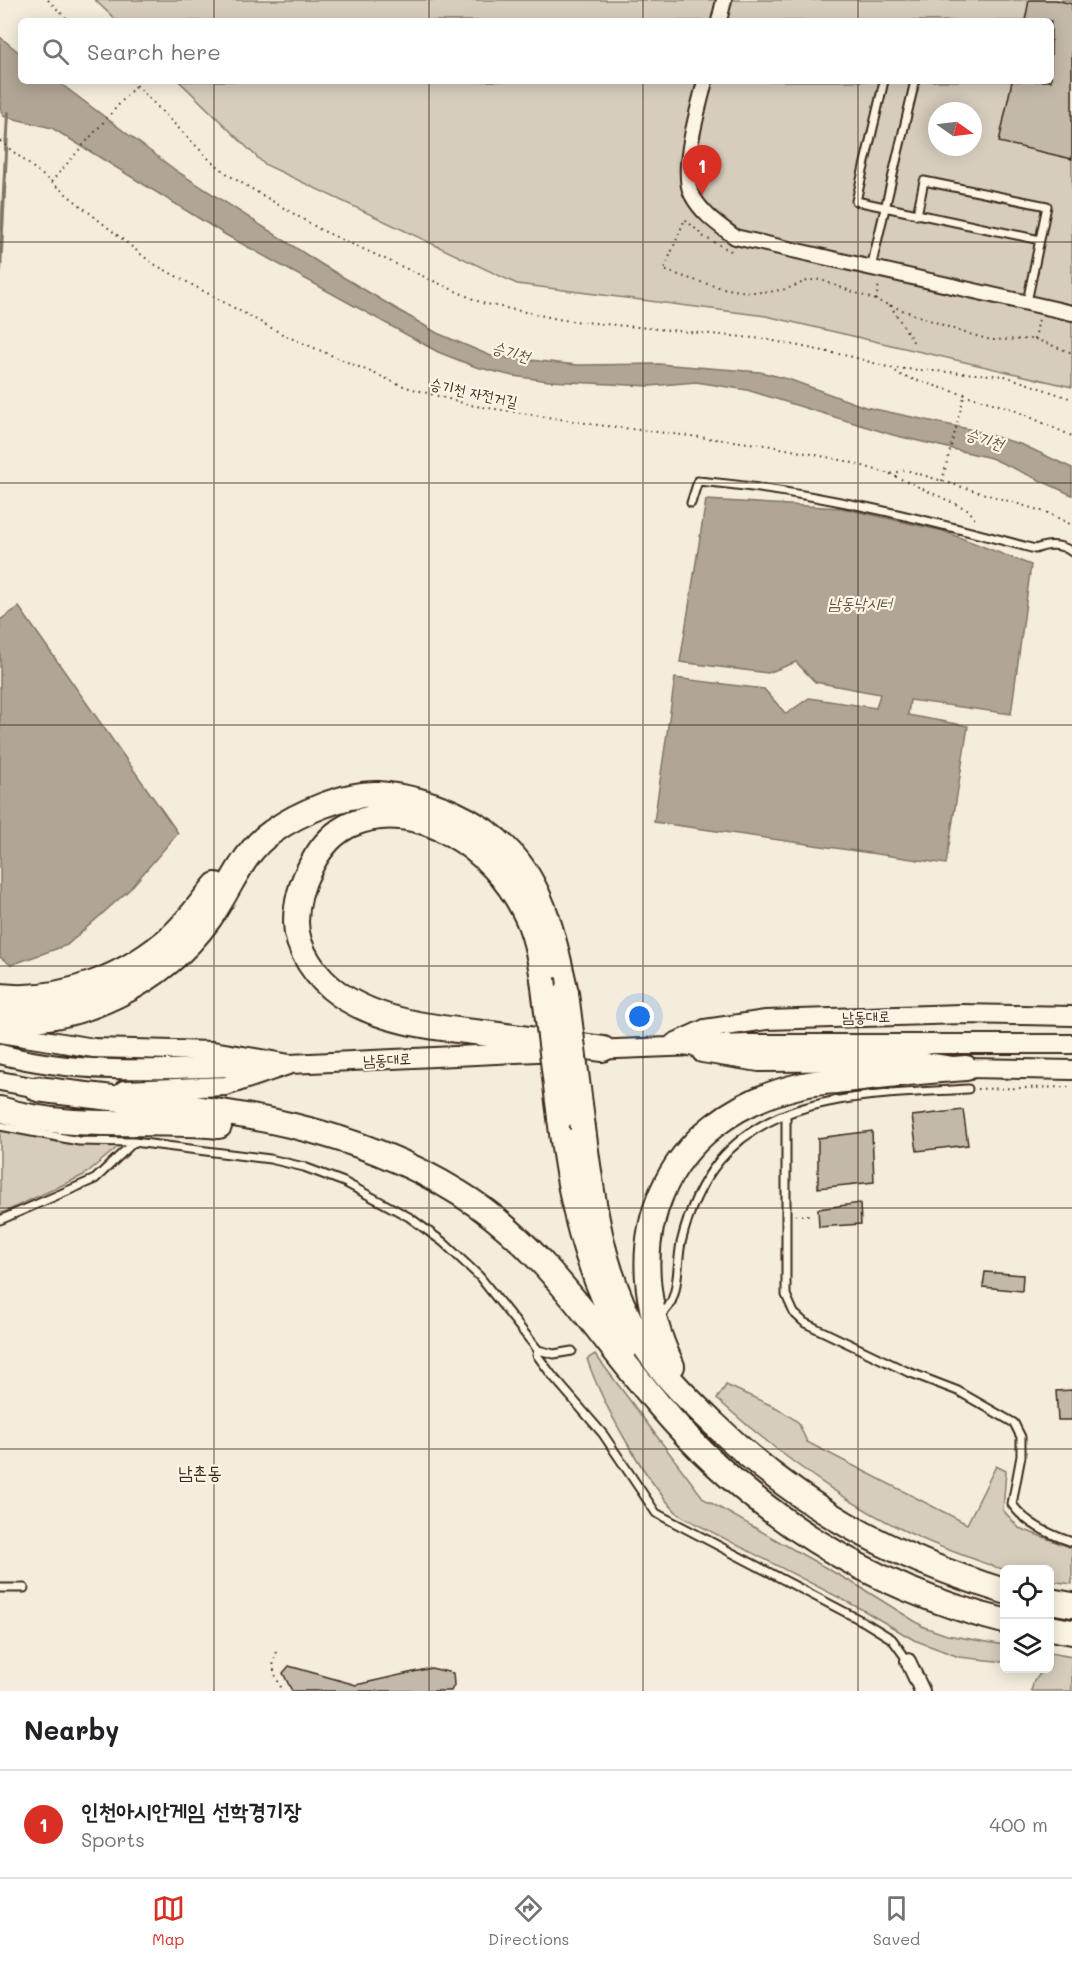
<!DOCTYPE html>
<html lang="en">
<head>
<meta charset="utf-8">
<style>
	body { margin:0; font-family:Mali,"Poor Story",sans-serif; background:#f6f6f6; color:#202124 }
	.controls { position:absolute; right:18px; bottom:18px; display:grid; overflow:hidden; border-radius:9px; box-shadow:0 3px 15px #0003 }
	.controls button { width:54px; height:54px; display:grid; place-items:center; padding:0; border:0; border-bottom:2px solid #e0e0e0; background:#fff; color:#202124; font:30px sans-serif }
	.compass { position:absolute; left:928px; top:102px; width:54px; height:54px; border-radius:50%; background:#fff; box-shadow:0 3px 15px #0003; rotate:104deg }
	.you { position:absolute; left:640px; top:1017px; width:21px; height:21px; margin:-15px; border:4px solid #fff; border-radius:50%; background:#1a73e8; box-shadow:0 0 0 9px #1a73e833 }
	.badge { display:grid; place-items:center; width:39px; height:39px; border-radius:50%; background:#d93025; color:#fff; font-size:20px; font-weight:700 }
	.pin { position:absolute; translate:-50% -50px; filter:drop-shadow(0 2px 3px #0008) }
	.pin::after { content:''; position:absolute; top:32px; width:21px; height:18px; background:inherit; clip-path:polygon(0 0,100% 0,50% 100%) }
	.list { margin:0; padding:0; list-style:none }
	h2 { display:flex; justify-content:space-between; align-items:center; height:78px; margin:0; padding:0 24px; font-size:26px }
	h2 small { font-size:20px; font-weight:400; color:#757577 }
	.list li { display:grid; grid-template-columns:39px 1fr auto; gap:18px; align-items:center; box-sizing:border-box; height:108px; padding:0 24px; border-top:2px solid #e0e0e0 }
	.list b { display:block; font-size:22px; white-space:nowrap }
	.list p { margin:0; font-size:20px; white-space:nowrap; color:#757577 }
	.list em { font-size:20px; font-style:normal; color:#757577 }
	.icon { flex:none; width:33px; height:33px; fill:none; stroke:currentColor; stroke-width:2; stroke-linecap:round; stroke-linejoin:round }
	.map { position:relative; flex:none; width:1072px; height:1691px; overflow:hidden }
	.search { position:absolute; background:#fff; box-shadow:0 3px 15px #0003; left:18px; right:18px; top:18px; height:66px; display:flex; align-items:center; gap:15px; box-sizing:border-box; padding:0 21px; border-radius:9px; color:#757577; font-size:22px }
	.sheet { height:186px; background:#fff }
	nav { display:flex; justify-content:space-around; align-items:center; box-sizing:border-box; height:84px; border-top:2px solid #e0e0e0; background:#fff; font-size:16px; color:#757577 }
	nav a { display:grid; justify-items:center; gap:3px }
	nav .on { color:#d93025 }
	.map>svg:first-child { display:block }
	.green { fill:#d6cdbd; stroke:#887c6e; stroke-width:1.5; fill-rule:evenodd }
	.water { fill:#b0a596; stroke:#817466; stroke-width:1.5 }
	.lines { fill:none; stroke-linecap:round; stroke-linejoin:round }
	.stream { stroke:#817466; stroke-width:4 }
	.building { fill:#c3b9aa; stroke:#3b2a1e; stroke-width:1.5 }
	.lane-casing { stroke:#3b2a1e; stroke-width:11 }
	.street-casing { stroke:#3b2a1e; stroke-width:18 }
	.secondary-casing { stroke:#3b2a1e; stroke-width:22 }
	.highway-casing { stroke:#3b2a1e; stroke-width:28 }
	.path { stroke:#3b2a1e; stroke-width:2; stroke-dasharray:1.5 4.5; stroke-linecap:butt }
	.lane { stroke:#fcf5e5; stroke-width:7 }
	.street { stroke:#fcf5e5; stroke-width:14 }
	.secondary { stroke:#fcf5e5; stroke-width:18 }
	.highway { stroke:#fcf5e5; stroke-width:24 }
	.highway-bridge-casing { stroke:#3b2a1e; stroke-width:28; stroke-linecap:butt }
	.highway-bridge { stroke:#fcf5e5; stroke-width:24 }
	.grid { fill:none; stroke:#3b2a1e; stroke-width:1.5; stroke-opacity:0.55 }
	.labels { text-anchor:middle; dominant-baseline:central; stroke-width:4.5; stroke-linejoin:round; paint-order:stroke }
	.street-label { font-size:15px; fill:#3b2a1e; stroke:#fcf5e5 }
	.water-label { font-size:16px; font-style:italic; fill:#645548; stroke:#fcf5e5 }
	.quarter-label { font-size:18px; fill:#3b2a1e; stroke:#fcf5e5 }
</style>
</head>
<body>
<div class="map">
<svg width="1072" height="1691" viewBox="0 0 1072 1691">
	<rect width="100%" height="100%" fill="#f4eddd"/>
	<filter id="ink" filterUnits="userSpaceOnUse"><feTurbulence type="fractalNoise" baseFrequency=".0167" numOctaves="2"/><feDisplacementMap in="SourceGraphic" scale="12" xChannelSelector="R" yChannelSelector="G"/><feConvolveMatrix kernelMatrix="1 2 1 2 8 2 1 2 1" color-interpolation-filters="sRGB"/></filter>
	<g filter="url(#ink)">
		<path class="green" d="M95,0H1072V387L766,316L517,284L264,164L179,81H1051V21H117ZM937,111H973V147H937Z
			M0,1130L78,1145L119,1146L84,1175L0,1214Z
			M595,1354L704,1499L860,1587L924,1627L947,1635L1004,1645V1662L959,1657L914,1640L863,1610L679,1515C645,1480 603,1406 587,1359Z
			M726,1385L777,1408L798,1422L807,1442L967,1524L996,1466L1006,1471L1003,1510L1019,1528L1072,1548V1584L1050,1581V1570C1035,1570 1018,1572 1004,1569C991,1567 978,1560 965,1556C870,1523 791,1465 717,1399Z
			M1050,1653L1072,1657V1691H1031L1034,1681L1044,1669L1050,1668Z"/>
		<path class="water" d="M0,37L21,54V81H57L178,172L321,264L437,333L491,356L578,365L659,364L760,372L788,379L865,407L973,430L1023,445L1072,468V495L991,458L893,435L747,390L696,382L650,386L549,381L513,376L476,367L438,352L226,235L52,128L3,116L0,108Z
			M706,500L842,508L943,531L1031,565L1011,714L910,700L908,715L968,726L946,864L654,822L675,678L764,689L786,714L809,698L876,708L880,694L815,682L796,662L768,673L680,662Z
			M19,607L178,833L129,890L67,945L11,965L0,957V620Z"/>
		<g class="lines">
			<path class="stream" d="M0,270L8,113"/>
		</g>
		<path class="building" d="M1029,0H1056L1072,4V159L999,142L1012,81H1051V21H1025Z
			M963,1110L968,1145L917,1151L912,1116Z
			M872,1131L874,1182L818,1188V1138Z
			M860,1203L861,1224L819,1227L818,1209Z
			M985,1272L1023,1275L1022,1291L983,1287Z
			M1072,1390V1420H1058L1056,1391Z
			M289,1666L356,1685L431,1668L453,1673L454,1685L451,1691H292L283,1673Z"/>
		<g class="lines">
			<g class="lane-casing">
				<path id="lane" d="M884,81L856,201L1040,240
					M917,215L924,181L1047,206L1027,302
					M871,268L915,81
					M691,503L698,481C813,491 924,519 1035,549C1048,544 1060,543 1072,552
					M786,1114V1295L794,1313L805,1323L906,1371L958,1391L1014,1423L1021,1437V1456L1012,1504C1026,1524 1049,1534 1072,1542
					M0,1126L79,1141L134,1142
					M0,1220L95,1179L134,1142L270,1159L304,1167L344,1182L409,1217L443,1242L479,1276L538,1350L554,1354L572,1351
					M660,1315C681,1301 676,1266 681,1243C717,1092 841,1097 968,1089
					M538,1350L537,1355L551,1374L603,1434L656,1513L866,1623L892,1639L908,1661
					M0,1588H24"/>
			</g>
			<g class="street-casing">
				<path id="street" d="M719,21L724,0
					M705,81C699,107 679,172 692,195C702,214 719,225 735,237L1072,313
					M908,1661L922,1691"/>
			</g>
			<g class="secondary-casing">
				<path id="secondary" d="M0,1033L94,1048L213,1051L290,1064L557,1051
					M674,1043L705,1029L766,1020L962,1014L1072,1016
					M591,1050L748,1044H1072
					M702,1053L759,1062L918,1061L966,1068L1072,1070
					M0,1054C83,1076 169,1069 255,1066
					M0,1081L48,1090
					M124,1090L226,1086L288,1065"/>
			</g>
			<g class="highway-casing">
				<path id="highway" d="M543,979C539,955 535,931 523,909C494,851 419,796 352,824C318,838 296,887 296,922C296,950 317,979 339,994C382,1024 441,1028 491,1034C528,1039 566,1044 603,1049
					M0,996C62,1003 128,976 174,934C189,920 202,901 216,885
					M0,1019C79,1025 163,983 209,919C230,890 242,852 272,832C298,813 346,793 378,794C429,798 481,819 515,858C546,895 556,948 566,993
					M38,1089C187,1109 327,1111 459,1193C543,1244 596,1332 659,1405C749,1511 869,1588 1004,1621
					M0,1109C71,1132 147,1118 219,1126
					M560,1118C571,1206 585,1268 627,1346
					M583,1128C592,1199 602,1275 639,1337C659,1371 685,1396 713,1423C801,1508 888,1555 1004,1591
					M672,1366C613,1243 662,1119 799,1086C813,1082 829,1082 844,1080C885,1075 925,1071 966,1068
					M1050,1601L1072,1605
					M1050,1628L1072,1632"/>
			</g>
			<path class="path" d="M48,0L69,21
				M132,81L209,159L230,176L321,230L482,303L563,320L764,339L853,357L891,368L902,376L1012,409L1072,436
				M0,141L152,263L286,336L406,387L470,405L598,425L766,445L846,461L890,474L906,470L1048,513L1072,525
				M51,182L136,85
				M731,251L704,237L685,219L664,270C700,282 741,298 780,290C796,288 804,278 821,280L962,332L991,340L1035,339L1072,353
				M876,300L879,284
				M890,305L914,343
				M1035,339L1039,318
				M891,368L1005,376L1072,399
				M890,474L969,510L977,523
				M942,481L965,393
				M977,1089L1072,1087
				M795,1215H811
				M277,1652C269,1667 276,1677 283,1691"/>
			<use href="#lane" class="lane"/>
			<use href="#street" class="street"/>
			<use href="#secondary" class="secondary"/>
			<use href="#highway" class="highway"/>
			<g class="highway-bridge-casing">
				<path id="highway-bridge" d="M543,979L560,1118
					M566,993L583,1128"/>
			</g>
			<use href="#highway-bridge" class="highway-bridge"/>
		</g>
	</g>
	<path class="grid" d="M214,0V21M429,0V21M643,0V21M858,0V21M214,81V1691M429,81V1691M643,81V1691M858,81V1691M0,242H1072M0,483H1072M0,725H1072M0,966H1072M0,1208H1072M0,1449H1072"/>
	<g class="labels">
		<g class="street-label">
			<text transform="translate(474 392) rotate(12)">승기천 자전거길</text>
			<text transform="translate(866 1016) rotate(-1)">남동대로</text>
			<text transform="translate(387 1059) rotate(-3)">남동대로</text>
		</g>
		<g class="water-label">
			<text transform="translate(511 351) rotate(16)">승기천</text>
			<text transform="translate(985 438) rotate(18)">승기천</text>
			<text x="860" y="602">남동낚시터</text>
		</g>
		<g class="quarter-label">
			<text x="200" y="1472">남촌동</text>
		</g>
	</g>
</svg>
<div class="controls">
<button><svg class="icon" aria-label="locate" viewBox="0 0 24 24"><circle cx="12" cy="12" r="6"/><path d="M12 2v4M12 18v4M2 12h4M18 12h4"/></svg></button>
<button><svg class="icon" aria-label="layers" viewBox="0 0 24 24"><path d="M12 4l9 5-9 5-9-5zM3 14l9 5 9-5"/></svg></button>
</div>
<svg class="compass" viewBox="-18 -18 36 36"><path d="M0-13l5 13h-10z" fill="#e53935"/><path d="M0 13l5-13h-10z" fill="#757577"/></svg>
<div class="you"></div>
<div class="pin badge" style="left:702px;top:195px">1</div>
<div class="search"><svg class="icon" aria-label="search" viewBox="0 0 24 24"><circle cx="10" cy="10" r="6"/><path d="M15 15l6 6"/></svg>Search here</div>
</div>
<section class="sheet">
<h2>Nearby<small></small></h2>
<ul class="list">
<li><span class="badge">1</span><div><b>인천아시안게임 선학경기장</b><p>Sports</p></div><em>400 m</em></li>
</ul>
</section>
<nav>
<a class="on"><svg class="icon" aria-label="map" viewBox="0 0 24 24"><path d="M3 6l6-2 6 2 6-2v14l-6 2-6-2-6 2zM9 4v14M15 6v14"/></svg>Map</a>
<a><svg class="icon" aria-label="directions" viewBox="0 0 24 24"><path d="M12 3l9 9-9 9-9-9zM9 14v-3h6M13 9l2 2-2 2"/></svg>Directions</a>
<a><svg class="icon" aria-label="saved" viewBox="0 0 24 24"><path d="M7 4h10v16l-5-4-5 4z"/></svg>Saved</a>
</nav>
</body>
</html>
